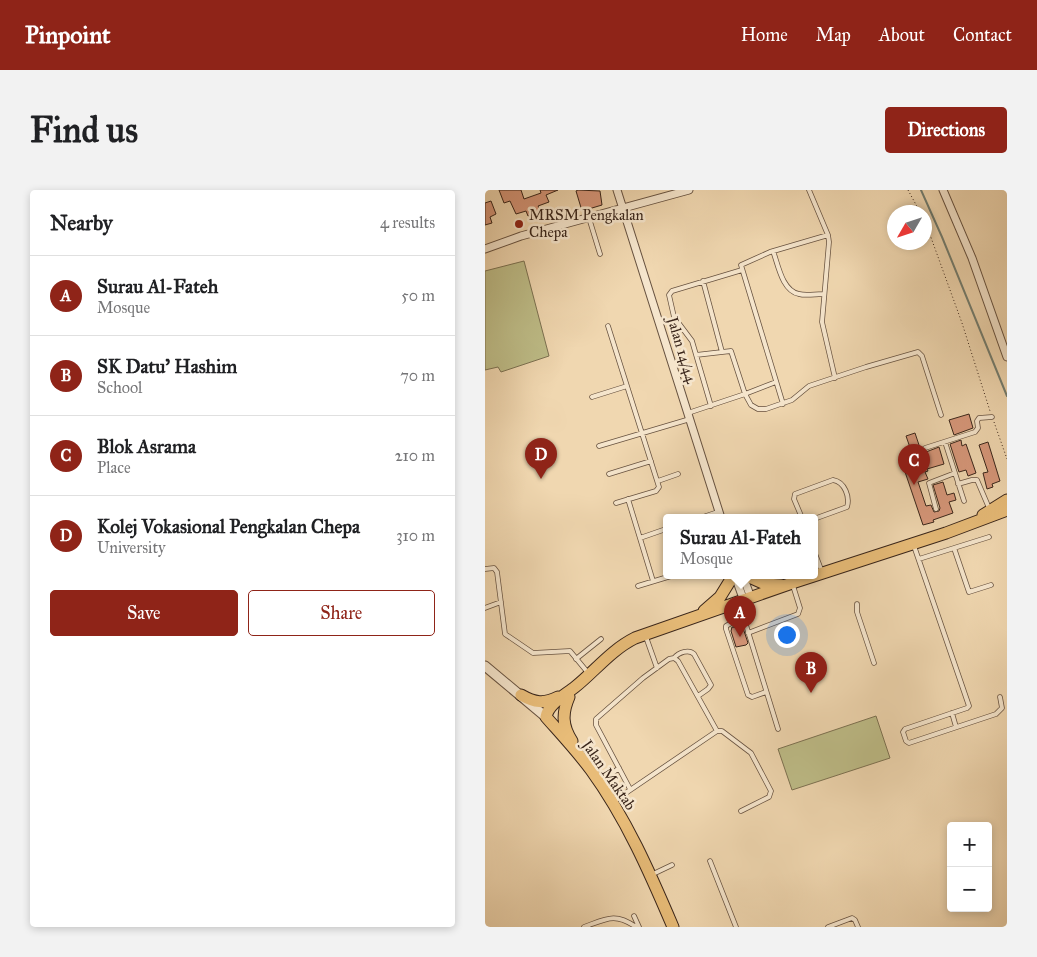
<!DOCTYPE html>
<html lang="en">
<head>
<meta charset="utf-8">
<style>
	body { margin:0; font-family:"IM FELL Great Primer",serif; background:#f2f2f2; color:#202124 }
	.controls { position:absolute; right:15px; bottom:15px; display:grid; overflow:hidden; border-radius:5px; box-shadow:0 2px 8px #0003 }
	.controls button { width:45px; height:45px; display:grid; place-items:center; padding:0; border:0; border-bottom:1px solid #e0e0e0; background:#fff; color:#202124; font:25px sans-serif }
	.compass { position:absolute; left:402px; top:15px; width:45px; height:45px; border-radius:50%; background:#fff; box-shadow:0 2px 8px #0003; rotate:231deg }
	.you { position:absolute; left:301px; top:444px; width:18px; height:18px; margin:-12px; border:4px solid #fff; border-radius:50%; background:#1a73e8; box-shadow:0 0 0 8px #1a73e833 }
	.badge { display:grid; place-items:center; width:32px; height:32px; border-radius:50%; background:#8f2418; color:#fff; font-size:16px; font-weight:700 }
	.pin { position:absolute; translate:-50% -41px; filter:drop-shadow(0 1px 2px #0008) }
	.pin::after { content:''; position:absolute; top:26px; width:18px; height:15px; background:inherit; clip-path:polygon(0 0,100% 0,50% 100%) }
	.popup { position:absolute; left:178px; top:324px; width:155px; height:65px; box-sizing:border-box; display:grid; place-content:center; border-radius:5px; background:#fff; filter:drop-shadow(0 1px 4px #0005); font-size:16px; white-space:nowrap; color:#757577 }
	.popup b { font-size:19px; color:#202124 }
	.popup::after { content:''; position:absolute; left:50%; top:100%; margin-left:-10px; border:10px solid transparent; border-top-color:#fff }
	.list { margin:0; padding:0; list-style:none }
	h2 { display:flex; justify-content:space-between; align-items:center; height:65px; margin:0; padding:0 20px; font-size:21px }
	h2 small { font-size:16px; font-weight:400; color:#757577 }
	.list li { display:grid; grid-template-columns:32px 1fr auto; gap:15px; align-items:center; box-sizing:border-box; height:80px; padding:0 20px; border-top:1px solid #e0e0e0 }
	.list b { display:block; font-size:19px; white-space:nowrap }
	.list p { margin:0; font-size:16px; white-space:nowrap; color:#757577 }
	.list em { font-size:16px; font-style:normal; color:#757577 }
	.actions { display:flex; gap:10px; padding:15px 20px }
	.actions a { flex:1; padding:11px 0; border:1px solid #8f2418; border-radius:5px; text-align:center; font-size:18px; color:#8f2418 }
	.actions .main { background:#8f2418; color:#fff }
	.map { position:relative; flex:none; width:522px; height:737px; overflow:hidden; border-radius:5px }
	header { display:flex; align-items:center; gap:30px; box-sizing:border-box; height:70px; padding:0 25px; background:#8f2418; color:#fff }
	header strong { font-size:24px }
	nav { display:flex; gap:28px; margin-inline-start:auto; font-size:18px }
	.intro { display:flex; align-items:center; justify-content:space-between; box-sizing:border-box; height:120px; padding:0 30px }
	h1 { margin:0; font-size:35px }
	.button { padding:12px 22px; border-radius:5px; background:#8f2418; color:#fff; font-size:18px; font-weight:700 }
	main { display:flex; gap:30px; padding:0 30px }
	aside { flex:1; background:#fff; border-radius:5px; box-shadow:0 2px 8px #0003 }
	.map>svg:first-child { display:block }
	.green { fill:#bebd88; stroke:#7c7151 }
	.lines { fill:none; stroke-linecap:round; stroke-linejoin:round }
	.stream { stroke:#737e71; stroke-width:2 }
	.building { fill:#d7977a; stroke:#39251a }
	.service-casing { stroke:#675240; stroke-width:5.5 }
	.minor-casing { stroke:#675240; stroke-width:9 }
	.tertiary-casing { stroke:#675240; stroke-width:11 }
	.primary-casing { stroke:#39251a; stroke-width:13 }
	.path { stroke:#39251a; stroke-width:1; stroke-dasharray:1 2.5; stroke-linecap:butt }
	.service { stroke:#f5e5cc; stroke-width:4 }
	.minor { stroke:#f5e5cc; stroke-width:7 }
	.tertiary { stroke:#f5e5cc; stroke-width:9 }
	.primary { stroke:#e8bc78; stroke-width:11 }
	.poi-dot { fill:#8f2418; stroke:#f5e5cc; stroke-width:2 }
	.labels { text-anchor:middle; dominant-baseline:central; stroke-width:5; stroke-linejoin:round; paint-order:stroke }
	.poi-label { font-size:15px; fill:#39251a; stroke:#f5e5cc; text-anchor:start }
	.street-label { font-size:15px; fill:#39251a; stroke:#f5e5cc }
</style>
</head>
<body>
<header>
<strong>Pinpoint</strong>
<nav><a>Home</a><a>Map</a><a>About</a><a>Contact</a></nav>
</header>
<div class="intro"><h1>Find us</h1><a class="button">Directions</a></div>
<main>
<aside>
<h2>Nearby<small>4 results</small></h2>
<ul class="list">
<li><span class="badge">A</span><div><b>Surau Al-Fateh</b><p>Mosque</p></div><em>50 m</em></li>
<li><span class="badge">B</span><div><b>SK Datu' Hashim</b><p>School</p></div><em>70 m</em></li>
<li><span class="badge">C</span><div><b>Blok Asrama</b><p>Place</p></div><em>210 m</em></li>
<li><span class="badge">D</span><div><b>Kolej Vokasional Pengkalan Chepa</b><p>University</p></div><em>310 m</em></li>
</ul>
<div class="actions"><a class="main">Save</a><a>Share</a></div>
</aside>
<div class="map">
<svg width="522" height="737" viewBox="0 0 522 737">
	<rect width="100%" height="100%" fill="#f0d7b0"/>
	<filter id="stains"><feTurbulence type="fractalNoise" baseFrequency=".004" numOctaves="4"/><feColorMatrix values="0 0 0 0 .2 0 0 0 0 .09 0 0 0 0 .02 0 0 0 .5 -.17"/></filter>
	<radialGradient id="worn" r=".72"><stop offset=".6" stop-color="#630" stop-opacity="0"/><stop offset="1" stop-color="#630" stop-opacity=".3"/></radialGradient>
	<path class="green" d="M39,71L64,166L16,182L13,177L0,180V81Z
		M391,526L405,568L307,600L293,559Z"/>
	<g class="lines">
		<path class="stream" d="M436,0L457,47L522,206"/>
	</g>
	<path class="building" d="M14,0H36L39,9L56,3L55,0H73L61,5L64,12L53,16L56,21L43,26L41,21L31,24L25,11L19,13Z
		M93,0L115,1L117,15L97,21L91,1Z
		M6,11L11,24L5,27L7,33L0,35V13Z
		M484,224L488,238L469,245L464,230Z
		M430,243L436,261L441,262L454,257L459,274L442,279L443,281L440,282L443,289L433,292L441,316L446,315L449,322L454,321L455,318L448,295L458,292L462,305L469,303L471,310L464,312L468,323L448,330L449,332L438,335L416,270L428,266L421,246Z
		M476,250L477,256L481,254L491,283L483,286L481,280L474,282L465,254Z
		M503,252L515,291L507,294L508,297L502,299L498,283L503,282L494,255Z
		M247,437L258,438L263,453L261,455L251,457L246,441Z"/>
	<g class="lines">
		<g class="service-casing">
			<path id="service" d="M324,0L343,45L344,52L337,132L350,188
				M104,28L115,64
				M288,61C293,74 297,101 314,104C321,106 330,104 338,104
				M218,91L237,162
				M123,136L174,297L171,301L131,313
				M211,165L246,161L260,204L291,192
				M107,207L142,196
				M298,214L256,75L285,62L343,45
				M226,216L207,151L189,127L184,105L187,101L257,80
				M203,223L260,204L266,215L273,219H281L307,210L324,196L381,177L433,162L437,166L456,225
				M460,252L479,311
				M114,256L205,229
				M440,258L490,242L493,238L492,231L494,228L507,227
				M124,284L166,271
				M173,291L193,284
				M473,294L487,290H492L504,318
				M143,309L168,391
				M451,319L444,293L470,283
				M215,328L233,322
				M317,328L309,309L310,304L348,290C360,292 365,307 362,317L329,329
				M155,348L181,339
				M429,356L484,516L482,518L420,539L418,542L421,551L424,553L511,524L517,518L515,507
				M469,358L484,402L506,395
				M329,361L337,382
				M434,369L504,347
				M0,379L9,378L12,382L20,444L48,463L85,461L104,484
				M153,396L186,386
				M372,414V422L389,473
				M242,417L249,434L258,433L261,435L293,539
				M0,418L16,412
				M248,432L241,436V439L263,505L267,507L281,502
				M263,443L313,424L315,418L305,386
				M161,447L172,478
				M189,468C194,462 204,459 209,464L226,495L223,499L213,506
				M91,469L116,449
				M467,523L471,537
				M116,592L134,578
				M145,599L111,535V529L158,488L184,469L189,468L193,471L232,541
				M129,611L232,541H237L266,563L286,601L284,607L256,621
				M225,671L251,737
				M166,685L187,675
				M149,726L154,737
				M99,737C121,729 130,722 151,737
				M343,737L367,728L370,730L373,737"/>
		</g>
		<g class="minor-casing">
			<path id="minor" d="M132,0L236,328
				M458,0L487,68L522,167
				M0,59L36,46L204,0
				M250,386L259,411
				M258,386L266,408"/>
		</g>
		<g class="tertiary-casing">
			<path id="tertiary" d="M0,476L61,527"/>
		</g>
		<g class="primary-casing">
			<path id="primary" d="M498,325L522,310
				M262,386L280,394L296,395
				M219,421L235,407L248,386
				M36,505C50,513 59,514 73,507
				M84,507C77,523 77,536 87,551
				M61,527C63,514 80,505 90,497C110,481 126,460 150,448L307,393L461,343L522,320
				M61,527C76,544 92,561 106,580C141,628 165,683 188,737"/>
		</g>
		<path class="path" d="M423,0L435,22
			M440,31L477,133L505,221
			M509,232L522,269"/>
		<use href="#service" class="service"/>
		<use href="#minor" class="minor"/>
		<use href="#tertiary" class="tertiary"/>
		<use href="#primary" class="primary"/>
	</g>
	<circle class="poi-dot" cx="34" cy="34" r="5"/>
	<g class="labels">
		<g class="poi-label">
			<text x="44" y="25">MRSM Pengkalan<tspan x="44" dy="17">Chepa</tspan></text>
		</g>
		<g class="street-label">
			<text transform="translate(197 160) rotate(73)">Jalan 14/44</text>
			<text transform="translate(124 585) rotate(55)">Jalan Maktab</text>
		</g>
	</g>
	<rect width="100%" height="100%" filter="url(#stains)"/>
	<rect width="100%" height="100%" fill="url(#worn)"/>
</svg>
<div class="controls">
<button>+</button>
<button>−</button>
</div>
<svg class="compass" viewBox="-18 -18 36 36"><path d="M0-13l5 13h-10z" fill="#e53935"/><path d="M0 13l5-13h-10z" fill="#757577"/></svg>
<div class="you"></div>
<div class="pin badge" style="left:255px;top:447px">A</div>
<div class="popup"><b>Surau Al-Fateh</b>Mosque</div>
<div class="pin badge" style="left:326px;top:503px">B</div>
<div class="pin badge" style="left:429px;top:295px">C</div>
<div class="pin badge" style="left:56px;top:289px">D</div>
</div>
</main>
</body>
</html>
